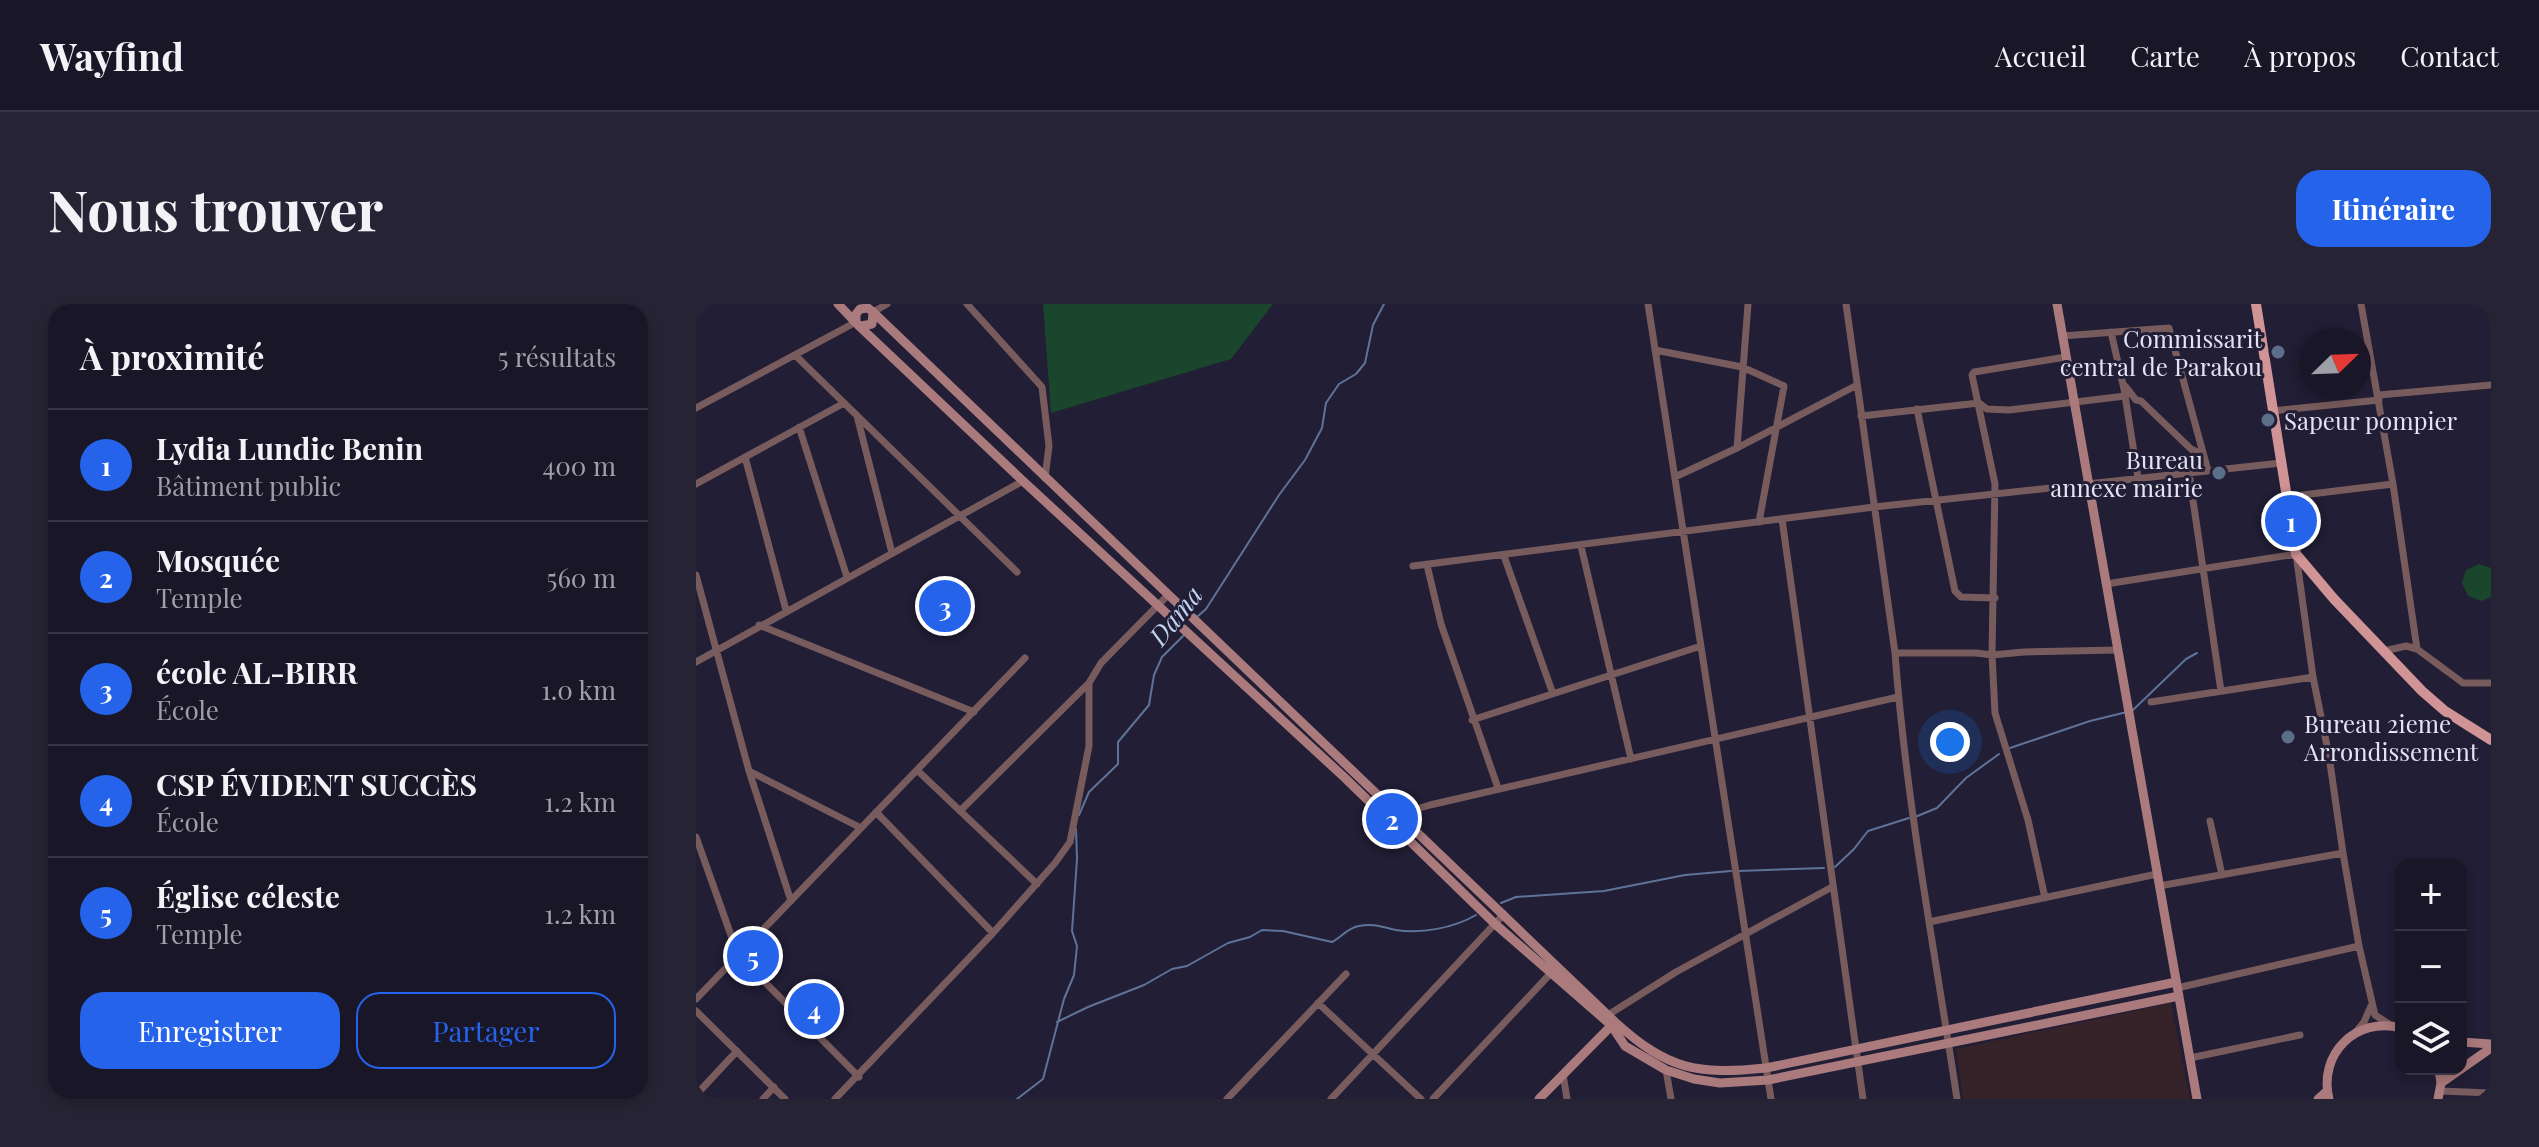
<!DOCTYPE html>
<html lang="fr">
<head>
<meta charset="utf-8">
<style>
	body { margin:0; font-family:"Playfair Display",serif; background:#262334; color:#f1f3f6 }
	.controls { position:absolute; right:24px; bottom:24px; display:grid; overflow:hidden; border-radius:16px; box-shadow:0 4px 12px #0003 }
	.controls button { width:72px; height:72px; display:grid; place-items:center; padding:0; border:0; border-bottom:2px solid #373545; background:#191628; color:#f1f3f6; font:40px sans-serif }
	.compass { position:absolute; left:1603px; top:24px; width:72px; height:72px; border-radius:50%; background:#191628; box-shadow:0 4px 12px #0003; rotate:67deg }
	.you { position:absolute; left:1254px; top:438px; width:28px; height:28px; margin:-20px; border:6px solid #fff; border-radius:50%; background:#1a73e8; box-shadow:0 0 0 12px #1a73e833 }
	.badge { display:grid; place-items:center; width:52px; height:52px; border-radius:50%; background:#2563eb; color:#fff; font-size:26px; font-weight:700 }
	.pin { position:absolute; translate:-50% -50%; border:4px solid #fff; box-shadow:0 2px 8px #0006 }
	.list { margin:0; padding:0; list-style:none }
	h2 { display:flex; justify-content:space-between; align-items:center; height:104px; margin:0; padding:0 32px; font-size:34px }
	h2 small { font-size:26px; font-weight:400; color:#9f9fa8 }
	.list li { display:grid; grid-template-columns:52px 1fr auto; gap:24px; align-items:center; box-sizing:border-box; height:112px; padding:0 32px; border-top:2px solid #373545 }
	.list b { display:block; font-size:30px; white-space:nowrap }
	.list p { margin:0; font-size:26px; white-space:nowrap; color:#9f9fa8 }
	.list em { font-size:26px; font-style:normal; color:#9f9fa8 }
	.actions { display:flex; gap:16px; padding:24px 32px }
	.actions a { flex:1; padding:18px 0; border:2px solid #2563eb; border-radius:24px; text-align:center; font-size:28px; color:#2563eb }
	.actions .main { background:#2563eb; color:#fff }
	.icon { flex:none; width:44px; height:44px; fill:none; stroke:currentColor; stroke-width:2; stroke-linecap:round; stroke-linejoin:round }
	.map { position:relative; flex:none; width:1795px; height:795px; overflow:hidden; border-radius:24px }
	header { display:flex; align-items:center; gap:48px; box-sizing:border-box; height:112px; padding:0 40px; background:#191628; border-bottom:2px solid #373545 }
	header strong { font-size:38px }
	nav { display:flex; gap:44px; margin-inline-start:auto; font-size:28px }
	.intro { display:flex; align-items:center; justify-content:space-between; box-sizing:border-box; height:192px; padding:0 48px }
	h1 { margin:0; font-size:56px }
	.button { padding:20px 36px; border-radius:24px; background:#2563eb; color:#fff; font-size:28px; font-weight:700 }
	main { display:flex; gap:48px; padding:0 48px }
	aside { flex:1; background:#191628; border-radius:24px; box-shadow:0 4px 12px #0003 }
	.map>svg:first-child { display:block }
	.medical { fill:#362329 }
	.green { fill:#19462c }
	.lines { fill:none; stroke-linecap:round; stroke-linejoin:round }
	.stream { stroke:#5f7398; stroke-width:2 }
	.street { stroke:#785b5c; stroke-width:7 }
	.secondary { stroke:#aa7a7c; stroke-width:9 }
	.primary { stroke:#d09396; stroke-width:10 }
	.service-dot { fill:#5c6f8a; stroke:#211e35; stroke-width:3 }
	.labels { text-anchor:middle; dominant-baseline:central; stroke-width:6; stroke-linejoin:round; paint-order:stroke }
	.poi-label { font-size:24px; fill:#e5e3f3; stroke:#211e35; text-anchor:end }
	.water-label { font-size:26px; font-style:italic; fill:#bfd2f0; stroke:#211e35 }
</style>
</head>
<body>
<header>
<strong>Wayfind</strong>
<nav><a>Accueil</a><a>Carte</a><a>À propos</a><a>Contact</a></nav>
</header>
<div class="intro"><h1>Nous trouver</h1><a class="button">Itinéraire</a></div>
<main>
<aside>
<h2>À proximité<small>5 résultats</small></h2>
<ul class="list">
<li><span class="badge">1</span><div><b>Lydia Lundic Benin</b><p>Bâtiment public</p></div><em>400 m</em></li>
<li><span class="badge">2</span><div><b>Mosquée</b><p>Temple</p></div><em>560 m</em></li>
<li><span class="badge">3</span><div><b>école AL-BIRR</b><p>École</p></div><em>1.0 km</em></li>
<li><span class="badge">4</span><div><b>CSP ÉVIDENT SUCCÈS</b><p>École</p></div><em>1.2 km</em></li>
<li><span class="badge">5</span><div><b>Église céleste</b><p>Temple</p></div><em>1.2 km</em></li>
</ul>
<div class="actions"><a class="main">Enregistrer</a><a>Partager</a></div>
</aside>
<div class="map">
<svg width="1795" height="795" viewBox="0 0 1795 795">
	<rect width="100%" height="100%" fill="#211e35"/>
	<path class="medical" d="M1475,699L1494,795H1267L1260,745Z"/>
	<path class="green" d="M347,0H577L535,55L355,109Z
		M1783,260L1795,264V293L1785,297L1772,292L1766,279L1770,266Z"/>
	<g class="lines">
		<path class="stream" d="M502,312L510,305L583,191L609,156L626,124L630,99L643,80L660,70L669,59L677,21L688,0
			M1437,406L1490,355L1501,349
			M1314,444L1394,417L1431,408
			M383,511L393,488L422,460V438L453,401L458,371L466,353L489,330
			M1219,513L1241,504L1270,474L1303,450
			M1139,563L1158,545L1172,527L1213,514
			M1042,567L1128,564
			M805,599L820,593L908,587L989,571L1035,567
			M361,718L392,703L448,681L476,665L491,662L532,639L554,633L566,626L587,627L636,638C646,633 651,624 663,622C677,619 686,623 700,626C725,630 758,624 780,611
			M321,795L347,775L368,695L378,671L381,642L376,627L381,555L380,525"/>
		<path class="street" d="M271,0L346,83L353,142L349,174
			M952,0L1075,795
			M1150,0L1199,349C1210,498 1239,647 1261,795
			M1665,0L1697,180L1721,345
			M177,8L191,0
			M1415,28L1428,85L1442,174
			M1366,32L1473,24L1512,167
			M959,46L1046,63L1088,82L1063,218
			M99,51L321,268
			M1429,82L1440,96L1445,97L1495,145L1507,151
			M1683,91L1795,81
			M0,104L160,18
			M1221,105L1259,287L1265,293L1299,294
			M1576,107L1683,96
			M161,112L196,249
			M1165,112L1283,99L1291,105L1313,106L1429,92
			M103,123L151,273
			M1041,144L1052,0
			M49,153L90,306
			M1493,169L1525,387
			M979,173L1041,144L1161,81
			M0,180L148,99
			M1590,193L1697,180
			M1086,215L1167,795
			M885,242L935,455
			M808,252L857,390
			M731,261L745,320L802,484
			M717,262L1178,203L1585,159
			M0,271L53,467L95,597
			M1410,280L1600,250L1617,373L1633,452L1647,549L1663,642L1679,711L1693,720
			M63,321L278,408
			M1688,347L1710,342L1721,345L1767,379H1795
			M1199,349H1280L1296,351L1328,348L1422,346
			M0,358L327,177
			M1455,398L1617,373
			M776,416L1005,342
			M221,466L341,580
			M53,467L165,524
			M264,507L393,379
			M180,508L297,629
			M1514,517L1526,571
			M697,519L704,510L734,501L1202,393
			M0,533L42,651L163,773
			M1463,582L1647,549
			M1349,594L1332,516L1299,409L1296,351L1299,180L1276,71L1278,68L1370,53
			M1233,618L1461,570
			M1481,684L1663,642
			M0,695L329,354
			M622,699L725,795
			M0,707L89,795
			M912,711L980,668L1136,583
			M1659,729L1668,718L1675,702
			M1494,754L1604,731
			M970,766L975,795
			M867,770L871,795
			M1745,787L1795,789
			M0,791L41,747
			M67,795L78,783
			M139,795L297,629L359,559L374,538L393,442V379L405,359L471,292
			M531,795L650,670
			M635,795L808,610
			M737,795L854,670"/>
		<path class="secondary" d="M142,0L162,21L165,22L176,20L177,8L172,4L164,5L160,10V18
			M1361,0L1501,795
			M177,8L919,718C972,766 1001,771 1070,764L1480,678
			M162,21L327,177L649,474L799,620L915,721L929,742L970,766L998,775L1024,779L1072,776L1483,692
			M1765,738L1795,740
			M1745,779L1795,744
			M843,795L919,718
			M1622,795L1631,787
			M1633,795C1622,750 1660,712 1705,724
			M1742,795L1745,779L1743,765"/>
		<path class="primary" d="M1560,0L1600,250L1638,295L1726,387L1749,407L1795,436"/>
	</g>
	<g class="service-dot">
		<circle cx="1582" cy="48" r="8"/>
		<circle cx="1572" cy="116" r="8"/>
		<circle cx="1523" cy="169" r="8"/>
		<circle cx="1592" cy="433" r="8"/>
	</g>
	<g class="labels">
		<g class="poi-label">
			<text x="1566" y="34">Commissarit<tspan x="1566" dy="28">central de Parakou</tspan></text>
			<text x="1588" y="116" text-anchor="start">Sapeur pompier</text>
			<text x="1507" y="155">Bureau<tspan x="1507" dy="28">annexe mairie</tspan></text>
			<text x="1608" y="419" text-anchor="start">Bureau 2ieme<tspan x="1608" dy="28">Arrondissement</tspan></text>
		</g>
		<g class="water-label">
			<text transform="translate(479 311) rotate(-51)">Dama</text>
		</g>
	</g>
</svg>
<div class="controls">
<button>+</button>
<button>−</button>
<button><svg class="icon" aria-label="layers" viewBox="0 0 24 24"><path d="M12 4l9 5-9 5-9-5zM3 14l9 5 9-5"/></svg></button>
</div>
<svg class="compass" viewBox="-18 -18 36 36"><path d="M0-13l5 13h-10z" fill="#e53935"/><path d="M0 13l5-13h-10z" fill="#9f9fa8"/></svg>
<div class="you"></div>
<div class="pin badge" style="left:1595px;top:217px">1</div>
<div class="pin badge" style="left:696px;top:515px">2</div>
<div class="pin badge" style="left:249px;top:302px">3</div>
<div class="pin badge" style="left:118px;top:705px">4</div>
<div class="pin badge" style="left:57px;top:652px">5</div>
</div>
</main>
</body>
</html>
